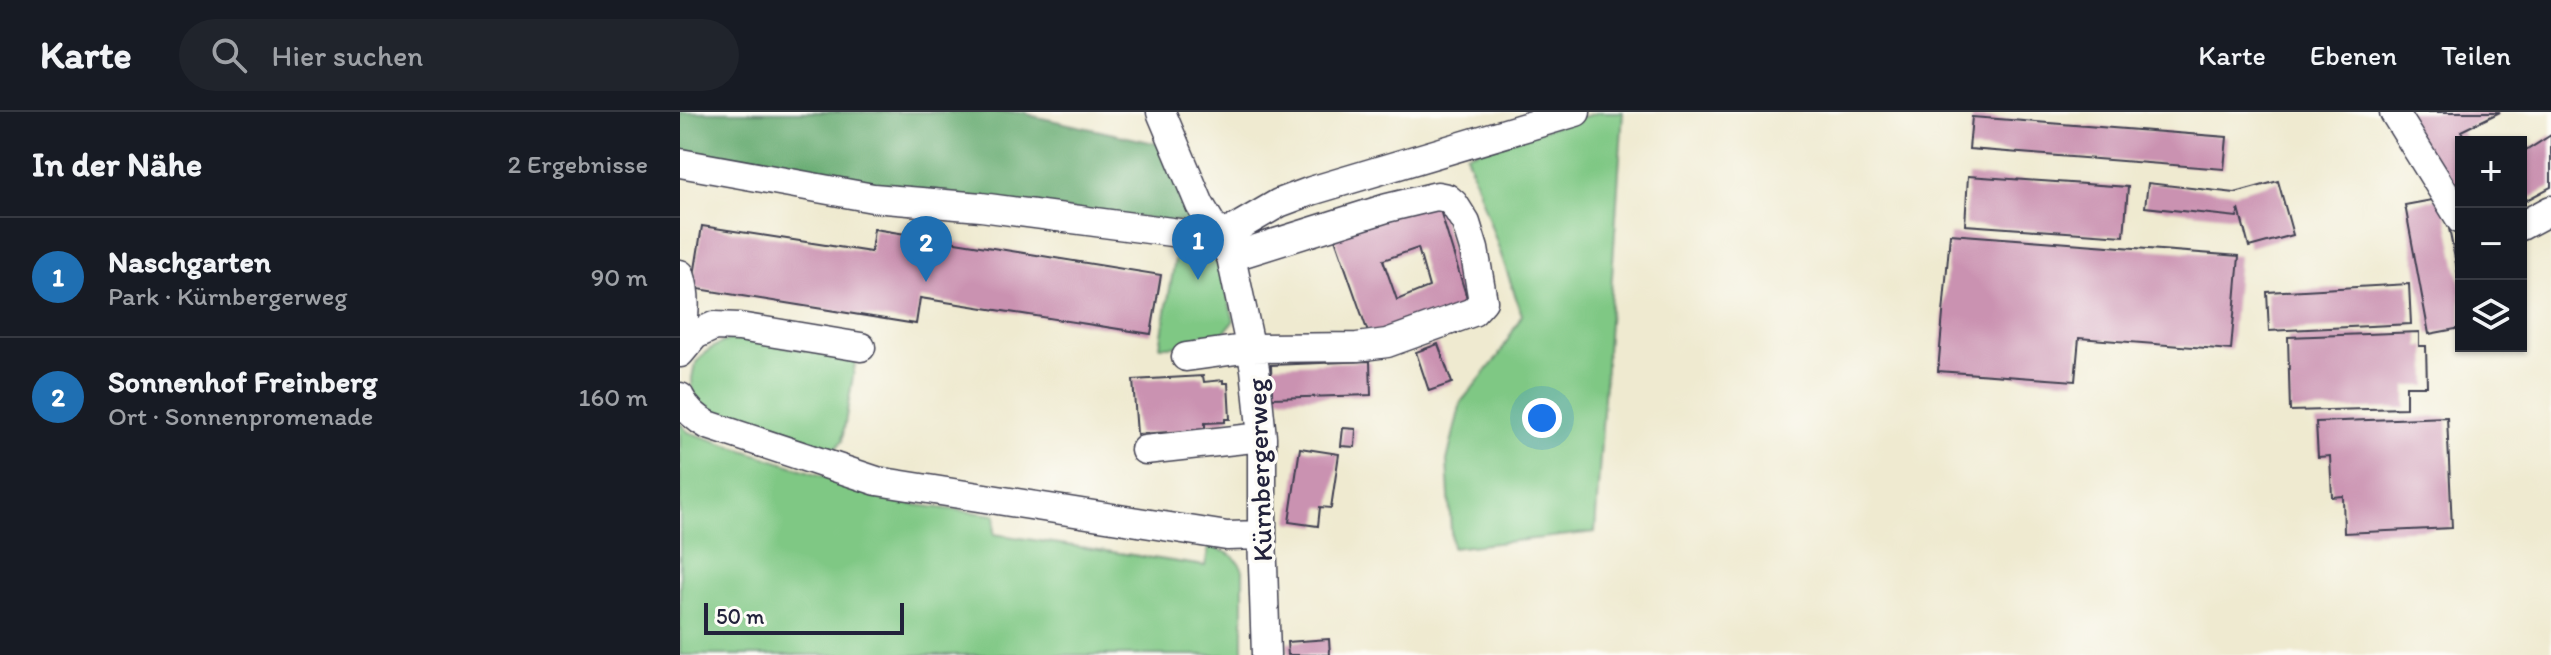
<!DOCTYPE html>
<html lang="de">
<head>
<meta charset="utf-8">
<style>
	body { margin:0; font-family:Itim,sans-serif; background:#20242c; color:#f1f3f6 }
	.controls { position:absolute; right:24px; top:24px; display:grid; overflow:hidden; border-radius:0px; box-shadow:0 2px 6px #0004 }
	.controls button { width:72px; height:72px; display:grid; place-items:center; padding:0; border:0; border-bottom:2px solid #363941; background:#171b24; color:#f1f3f6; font:40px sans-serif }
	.scale { position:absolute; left:24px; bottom:20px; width:200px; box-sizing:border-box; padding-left:8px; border:4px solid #22223b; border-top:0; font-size:22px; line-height:28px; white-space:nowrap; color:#22223b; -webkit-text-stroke:6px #fdfcf7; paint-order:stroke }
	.you { position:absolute; left:862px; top:306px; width:28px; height:28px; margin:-20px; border:6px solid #fff; border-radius:50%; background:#1a73e8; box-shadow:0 0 0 12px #1a73e833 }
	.badge { display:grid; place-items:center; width:52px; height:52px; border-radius:50%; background:#1f6fb2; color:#fff; font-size:26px; font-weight:700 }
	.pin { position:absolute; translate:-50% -66px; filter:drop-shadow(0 2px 4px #0008) }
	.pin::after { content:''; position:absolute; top:42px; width:28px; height:24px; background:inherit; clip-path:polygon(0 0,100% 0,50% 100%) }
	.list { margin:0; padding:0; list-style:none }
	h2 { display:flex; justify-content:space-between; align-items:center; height:104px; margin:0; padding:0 32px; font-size:34px }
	h2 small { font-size:26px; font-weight:400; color:#9ea1a6 }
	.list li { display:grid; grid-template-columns:52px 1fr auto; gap:24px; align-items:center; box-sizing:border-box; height:120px; padding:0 32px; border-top:2px solid #363941 }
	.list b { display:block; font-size:30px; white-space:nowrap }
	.list p { margin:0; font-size:26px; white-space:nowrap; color:#9ea1a6 }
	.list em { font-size:26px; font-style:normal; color:#9ea1a6 }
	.icon { flex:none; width:44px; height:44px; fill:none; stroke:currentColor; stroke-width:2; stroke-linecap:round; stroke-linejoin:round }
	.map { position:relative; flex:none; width:1871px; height:543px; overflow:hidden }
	header { display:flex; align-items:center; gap:48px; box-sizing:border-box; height:112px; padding:0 40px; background:#171b24; border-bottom:2px solid #363941 }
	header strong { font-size:38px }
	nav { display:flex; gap:44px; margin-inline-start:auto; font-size:28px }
	.search { width:560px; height:72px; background:#20242c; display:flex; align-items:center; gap:20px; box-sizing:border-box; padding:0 28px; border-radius:44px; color:#9ea1a6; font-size:30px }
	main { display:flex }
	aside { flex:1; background:#171b24 }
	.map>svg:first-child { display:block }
	.green { fill:#7fc884; stroke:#507560; stroke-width:2 }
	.forest { fill:#67ac72; stroke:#446756; stroke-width:2 }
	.building { fill:#ca92b1; fill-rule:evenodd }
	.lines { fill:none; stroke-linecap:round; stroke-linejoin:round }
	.minor-casing { stroke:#414051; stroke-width:31 }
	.minor { stroke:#fff; stroke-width:28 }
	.labels { text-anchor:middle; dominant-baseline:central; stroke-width:7; stroke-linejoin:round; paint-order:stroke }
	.street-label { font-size:28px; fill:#22223b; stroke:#fdfcf7 }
</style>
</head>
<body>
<header>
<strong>Karte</strong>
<div class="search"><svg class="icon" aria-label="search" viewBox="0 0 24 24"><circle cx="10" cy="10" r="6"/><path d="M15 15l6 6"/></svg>Hier suchen</div>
<nav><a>Karte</a><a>Ebenen</a><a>Teilen</a></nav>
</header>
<main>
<aside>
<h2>In der Nähe<small>2 Ergebnisse</small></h2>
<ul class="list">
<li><span class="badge">1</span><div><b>Naschgarten</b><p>Park · Kürnbergerweg</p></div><em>90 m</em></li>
<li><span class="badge">2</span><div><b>Sonnenhof Freinberg</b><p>Ort · Sonnenpromenade</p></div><em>160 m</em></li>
</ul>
</aside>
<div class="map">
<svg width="1871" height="543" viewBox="0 0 1871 543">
	<rect width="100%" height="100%" fill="#fdfcf7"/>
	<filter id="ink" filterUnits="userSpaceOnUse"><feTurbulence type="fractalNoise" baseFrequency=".0125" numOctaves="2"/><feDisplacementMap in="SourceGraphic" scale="16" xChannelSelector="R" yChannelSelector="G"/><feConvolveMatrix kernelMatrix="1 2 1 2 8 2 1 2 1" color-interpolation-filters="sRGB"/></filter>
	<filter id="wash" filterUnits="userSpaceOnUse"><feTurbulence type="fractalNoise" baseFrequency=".006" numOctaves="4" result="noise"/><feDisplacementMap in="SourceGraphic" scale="32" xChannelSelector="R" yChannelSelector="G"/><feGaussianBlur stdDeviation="1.8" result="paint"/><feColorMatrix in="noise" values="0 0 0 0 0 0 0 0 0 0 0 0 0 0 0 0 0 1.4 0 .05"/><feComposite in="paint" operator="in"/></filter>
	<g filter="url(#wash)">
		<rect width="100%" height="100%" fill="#efead0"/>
		<path class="green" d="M919,0H943L915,420L772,436L767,349L781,290L818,245L842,203L786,42Z
			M498,130L530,136L536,142L554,208C538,234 508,234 480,234Z
			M52,226L176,246L162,329L157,335L148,339L29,301C25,297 17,291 15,286C12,281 12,272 12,266C15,242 32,235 52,226Z
			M0,311L8,320L229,392L316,403L314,422L525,454L529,435C544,438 557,443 563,458V543H0Z"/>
		<path class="forest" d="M0,0H345L353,4L484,33L518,112L194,77L0,41Z"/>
		<g id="blocks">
			<path class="building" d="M1720,0H1820L1781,19L1788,30H1781V93Z
				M1292,5L1547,25L1544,57L1289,37Z
				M1871,23V75L1841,91V42Z
				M1288,64L1448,75L1444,124L1285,113Z
				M1598,69L1613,123L1569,135L1559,97L1557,105L1465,95L1468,71L1555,81Z
				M1763,86L1781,177V216L1749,222L1725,93Z
				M757,88L789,193L692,232L653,121ZM738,136L749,175L717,188L703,148Z
				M22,114L191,140L194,117L481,163L471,222L240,186L236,212L12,176Z
				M1270,122L1559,144L1551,238L1399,226L1395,269L1258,259Z
				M1729,172L1731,212L1589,219L1587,180Z
				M1739,220V234H1746L1747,274H1726V296L1610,299L1608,225Z
				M758,232L772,271L749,279L736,240Z
				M690,249L691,283L592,286L591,253Z
				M523,264L524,270L543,268V271H548L550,307H545V310L525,311V318L457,322L453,268Z
				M1767,305L1772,416L1664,421L1663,384L1652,385L1650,344L1638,345L1636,310Z
				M663,316L676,317L675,335L661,334Z
				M620,336L659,342L651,396L640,395L638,414L609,410Z
				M649,527L650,543H608L607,530Z"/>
		</g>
	</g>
	<g filter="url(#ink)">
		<use href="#blocks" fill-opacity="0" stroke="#414051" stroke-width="2"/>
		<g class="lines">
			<g class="minor-casing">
				<path id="minor" d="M481,0L520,93L551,145L575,257L582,325V423L586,543
					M1714,0L1781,108
					M0,51L193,86L301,95L514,123H538L551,119L599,91L631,79L896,0
					M1841,114L1871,98
					M0,162C8,186 4,209 0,233
					M0,241L15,223L34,214L59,215L181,235
					M506,245L571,236L677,235L707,231L793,200L803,189L794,137L786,111L774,92L767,86L757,84L707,96L551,145
					M0,285C6,298 16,306 28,313L197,369L547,424L582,423
					M465,338L582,325"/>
			</g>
			<use href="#minor" class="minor"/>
		</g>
	</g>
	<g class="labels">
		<g class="street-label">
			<text transform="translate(579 358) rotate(-92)">Kürnbergerweg</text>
		</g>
	</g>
</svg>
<div class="controls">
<button>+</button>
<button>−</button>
<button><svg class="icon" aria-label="layers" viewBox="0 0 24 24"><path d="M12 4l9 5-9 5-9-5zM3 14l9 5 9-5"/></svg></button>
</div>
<div class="scale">50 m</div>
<div class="you"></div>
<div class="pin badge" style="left:518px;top:168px">1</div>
<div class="pin badge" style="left:246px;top:170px">2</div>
</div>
</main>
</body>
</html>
